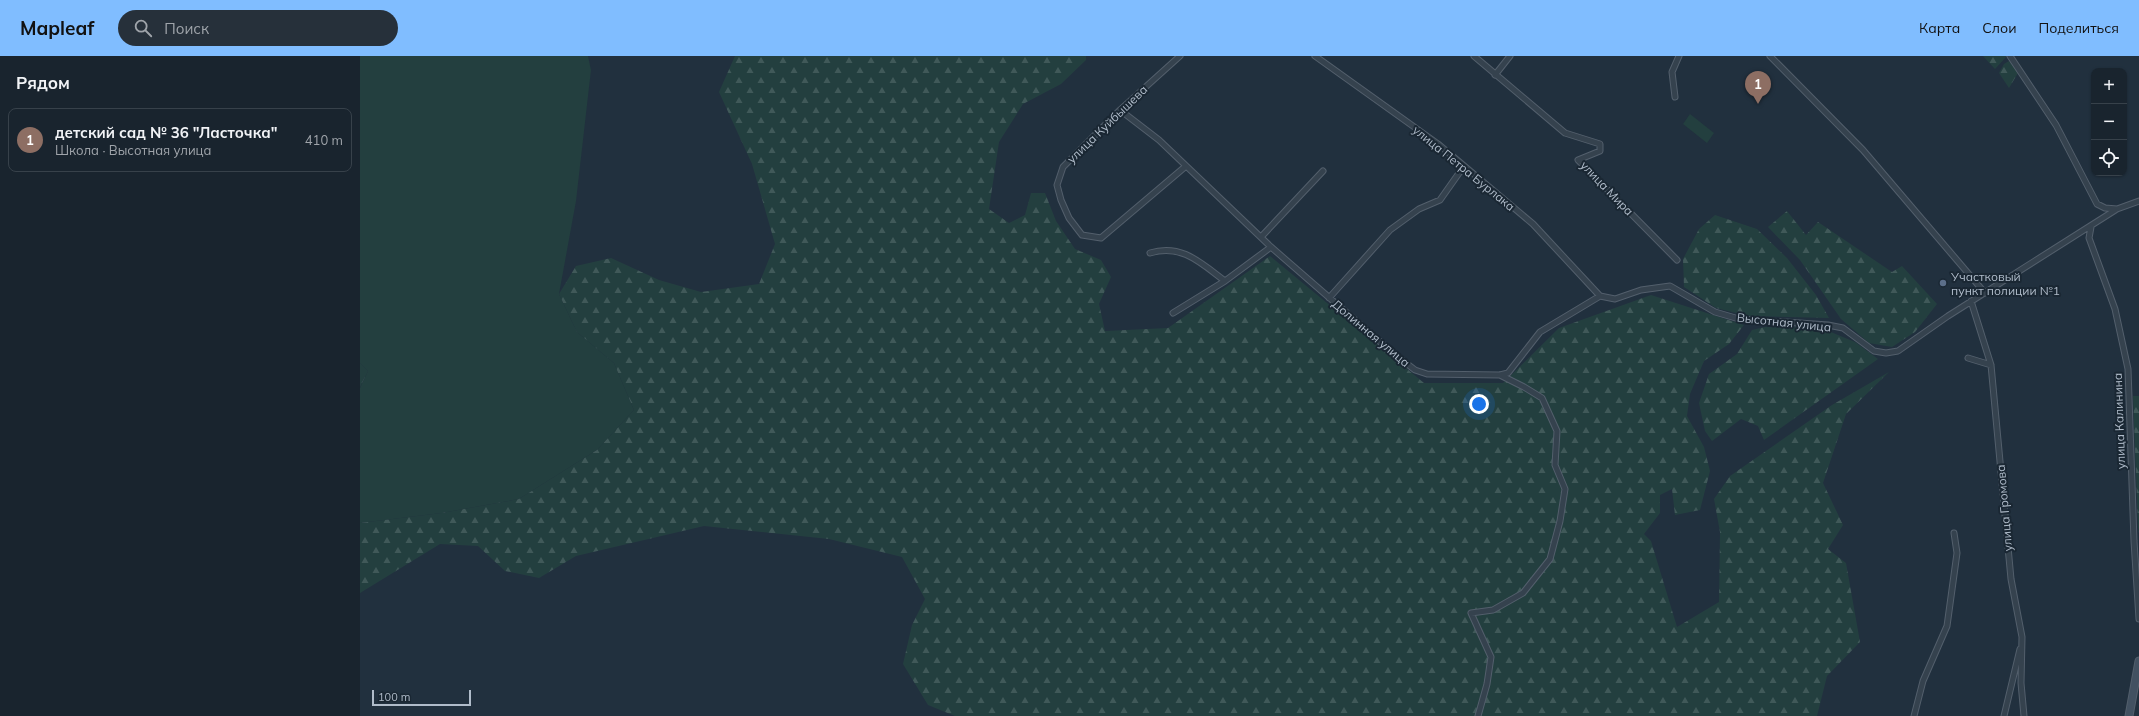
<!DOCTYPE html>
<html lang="ru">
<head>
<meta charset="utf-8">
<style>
	body { margin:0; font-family:Mulish,sans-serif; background:#26303a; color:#f1f3f6 }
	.controls { position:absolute; right:12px; top:12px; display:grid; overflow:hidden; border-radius:8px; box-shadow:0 1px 3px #0004 }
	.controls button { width:36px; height:36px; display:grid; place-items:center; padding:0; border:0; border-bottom:1px solid #37414a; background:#19242e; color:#f1f3f6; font:20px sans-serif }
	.scale { position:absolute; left:12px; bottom:10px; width:99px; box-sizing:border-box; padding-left:4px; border:2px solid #b0bcca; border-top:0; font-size:11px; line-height:14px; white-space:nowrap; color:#b0bcca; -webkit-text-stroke:3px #1a2733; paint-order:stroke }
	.you { position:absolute; left:1119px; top:348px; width:14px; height:14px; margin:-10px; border:3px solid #fff; border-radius:50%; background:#1a73e8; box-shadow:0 0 0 6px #1a73e833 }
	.badge { display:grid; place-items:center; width:26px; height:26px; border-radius:50%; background:#80bdff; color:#fff; font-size:13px; font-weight:700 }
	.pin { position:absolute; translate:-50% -33px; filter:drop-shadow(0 1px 2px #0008) }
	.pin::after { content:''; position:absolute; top:21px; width:14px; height:12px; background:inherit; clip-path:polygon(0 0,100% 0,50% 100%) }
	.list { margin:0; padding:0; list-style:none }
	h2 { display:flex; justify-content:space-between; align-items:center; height:52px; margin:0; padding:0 16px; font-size:17px }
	h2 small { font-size:13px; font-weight:400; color:#9fa4aa }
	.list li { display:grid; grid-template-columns:26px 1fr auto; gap:12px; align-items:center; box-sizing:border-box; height:64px; margin:0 8px 8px; padding:0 8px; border:1px solid #37414a; border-radius:8px }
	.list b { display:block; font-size:15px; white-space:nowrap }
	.list p { margin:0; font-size:13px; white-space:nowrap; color:#9fa4aa }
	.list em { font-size:13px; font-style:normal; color:#9fa4aa }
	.icon { flex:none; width:22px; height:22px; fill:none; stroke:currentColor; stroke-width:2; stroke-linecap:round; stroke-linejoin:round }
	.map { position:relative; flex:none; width:1779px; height:660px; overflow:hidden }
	header { display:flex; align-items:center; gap:24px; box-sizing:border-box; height:56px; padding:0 20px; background:#80bdff; color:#111 }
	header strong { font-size:19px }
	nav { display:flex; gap:22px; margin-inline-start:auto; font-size:14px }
	.search { width:280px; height:36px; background:#26303a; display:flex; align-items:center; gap:10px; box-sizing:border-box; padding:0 14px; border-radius:22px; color:#9fa4aa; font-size:15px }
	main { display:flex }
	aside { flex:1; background:#19242e }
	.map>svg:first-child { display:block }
	.green { fill:#233f3f }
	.forest { fill:url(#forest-firs) }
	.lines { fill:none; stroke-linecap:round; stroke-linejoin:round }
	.street-casing { stroke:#535f6c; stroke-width:7 }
	.secondary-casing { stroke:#535f6c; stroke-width:9 }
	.street { stroke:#35424e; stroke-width:5 }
	.secondary { stroke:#425161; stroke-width:7 }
	.service-dot { fill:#5c6f8a; stroke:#1a2733; stroke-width:1.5 }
	.labels { text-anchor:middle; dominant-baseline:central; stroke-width:4; stroke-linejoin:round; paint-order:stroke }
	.street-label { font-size:12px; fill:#b0bcca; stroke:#1a2733 }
	.poi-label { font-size:12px; fill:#b0bcca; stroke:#1a2733; text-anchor:start }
</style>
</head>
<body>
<header>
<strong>Mapleaf</strong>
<div class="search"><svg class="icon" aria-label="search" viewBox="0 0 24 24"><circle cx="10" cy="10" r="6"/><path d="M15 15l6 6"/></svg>Поиск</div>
<nav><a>Карта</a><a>Слои</a><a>Поделиться</a></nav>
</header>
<main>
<aside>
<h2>Рядом<small></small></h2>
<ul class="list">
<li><span class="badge" style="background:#8d6e63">1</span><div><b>детский сад № 36 &quot;Ласточка&quot;</b><p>Школа · Высотная улица</p></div><em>410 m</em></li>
</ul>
</aside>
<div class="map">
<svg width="1779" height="660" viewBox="0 0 1779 660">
	<defs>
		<pattern id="forest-firs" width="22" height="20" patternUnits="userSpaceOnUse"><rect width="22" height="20" fill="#233f3f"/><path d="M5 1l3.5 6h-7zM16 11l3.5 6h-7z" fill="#405959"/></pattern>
	</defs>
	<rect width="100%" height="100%" fill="#21303e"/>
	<path class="green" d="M0,0H228L231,14L216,145L199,238L217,276L254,307L274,354L237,394L159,443L82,457L0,467V332L8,315L0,307Z
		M1330,58L1354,77L1347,87L1323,68Z"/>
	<path class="forest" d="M375,0H726V4L701,28L663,48L639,86L629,153L649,167L665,159L671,137H685L696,165L715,193L741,204L751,221L739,248L745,275L808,272L910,200L1064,327H1143L1199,272L1291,239L1384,269L1369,288L1344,305L1330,338L1327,360L1344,391L1350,415L1340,454L1315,459L1312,433L1300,439V457L1284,478L1291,485L1317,571L1359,546L1360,476L1354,443L1370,420L1472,349L1529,316L1486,358L1463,427L1483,469L1468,493L1486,507L1500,586L1467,620L1457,660H595L568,649L543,608L552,569L565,543L542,501L469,483L344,470L216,500L179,522L145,515L118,490L80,488L0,537V467L82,457L159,443L237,394L274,354L254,307L217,276L199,238L216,210L251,202L299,224L341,236L399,228L415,188L392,108L359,36Z
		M1623,0H1646V1L1635,13Z
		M1649,5L1658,17L1649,32L1639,17L1644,8Z
		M1427,155L1446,179L1458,166L1532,216L1542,210L1577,248L1555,276L1532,291L1509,287L1481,263L1440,204L1408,171Z
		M1355,159L1397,173L1427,202L1456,239L1469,262L1388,260L1356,252L1324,231L1323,203L1339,173Z
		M1405,271L1461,272L1495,286L1518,303L1404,384L1398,370L1381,363L1352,385L1345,375L1339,347L1349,318L1377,298L1392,274Z
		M0,307L8,315L0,331Z
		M1773,340H1779V477L1778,471Z"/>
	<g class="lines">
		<g class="street-casing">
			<path id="street" d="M820,0L760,54L703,111L697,129L701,144L709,162L722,179L741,182L826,110
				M955,0L1078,88L1173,168L1240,240
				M1114,0L1205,77L1240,88V95L1218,104L1317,204
				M1410,0L1503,94L1625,237
				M1650,0L1696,69L1737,148L1745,152L1757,153
				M1135,19L1150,0
				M1315,41L1312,16L1319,0
				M760,54L799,84L911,191L1033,297L1055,314L1067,318L1140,319L1148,317L1180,276L1240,240L1255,243L1281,234L1310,230L1355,256L1379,263L1468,269L1483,272L1514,295L1526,297L1538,295L1588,260L1757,153L1779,145
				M1731,171L1729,182L1755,253L1768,313L1774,485L1779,563
				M901,181L963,115
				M790,197C821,187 841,207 865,225
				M969,242L1030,174L1059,153L1080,144L1104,110
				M1611,245L1631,309L1651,523L1662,581L1661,627L1664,660
				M813,257L865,225L911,191
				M1608,302L1631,309
				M1118,660L1127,628L1131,601L1111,557L1133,554L1163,537L1190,503L1200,465L1205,433L1195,409L1197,375L1182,342L1164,331L1140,319
				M1554,660L1563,625L1587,570L1597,497L1594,477
				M1644,660L1660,593"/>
		</g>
		<g class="secondary-casing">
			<path id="secondary" d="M1769,660L1779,605"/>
		</g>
		<use href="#street" class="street"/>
		<use href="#secondary" class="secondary"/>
	</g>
	<circle class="service-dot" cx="1583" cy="227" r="4"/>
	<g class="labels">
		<g class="street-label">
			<text transform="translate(747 68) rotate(-44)">улица Куйбышева</text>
			<text transform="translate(1104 112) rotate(39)">улица Петра Бурлака</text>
			<text transform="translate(1247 132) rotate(46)">улица Мира</text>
			<text transform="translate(1424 266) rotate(6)">Высотная улица</text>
			<text transform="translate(1011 277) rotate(40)">Долинная улица</text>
			<text transform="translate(1759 365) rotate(-92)">улица Калинина</text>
			<text transform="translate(1644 452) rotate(-95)">улица Громова</text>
		</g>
		<g class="poi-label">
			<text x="1591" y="220">Участковый<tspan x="1591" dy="14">пункт полиции №1</tspan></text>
		</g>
	</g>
</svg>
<div class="controls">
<button>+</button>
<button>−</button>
<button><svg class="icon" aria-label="locate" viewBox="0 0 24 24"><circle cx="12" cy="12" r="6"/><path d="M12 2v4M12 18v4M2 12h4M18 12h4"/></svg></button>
</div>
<div class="scale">100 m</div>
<div class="you"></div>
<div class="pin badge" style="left:1398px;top:48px;background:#8d6e63">1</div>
</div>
</main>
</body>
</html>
